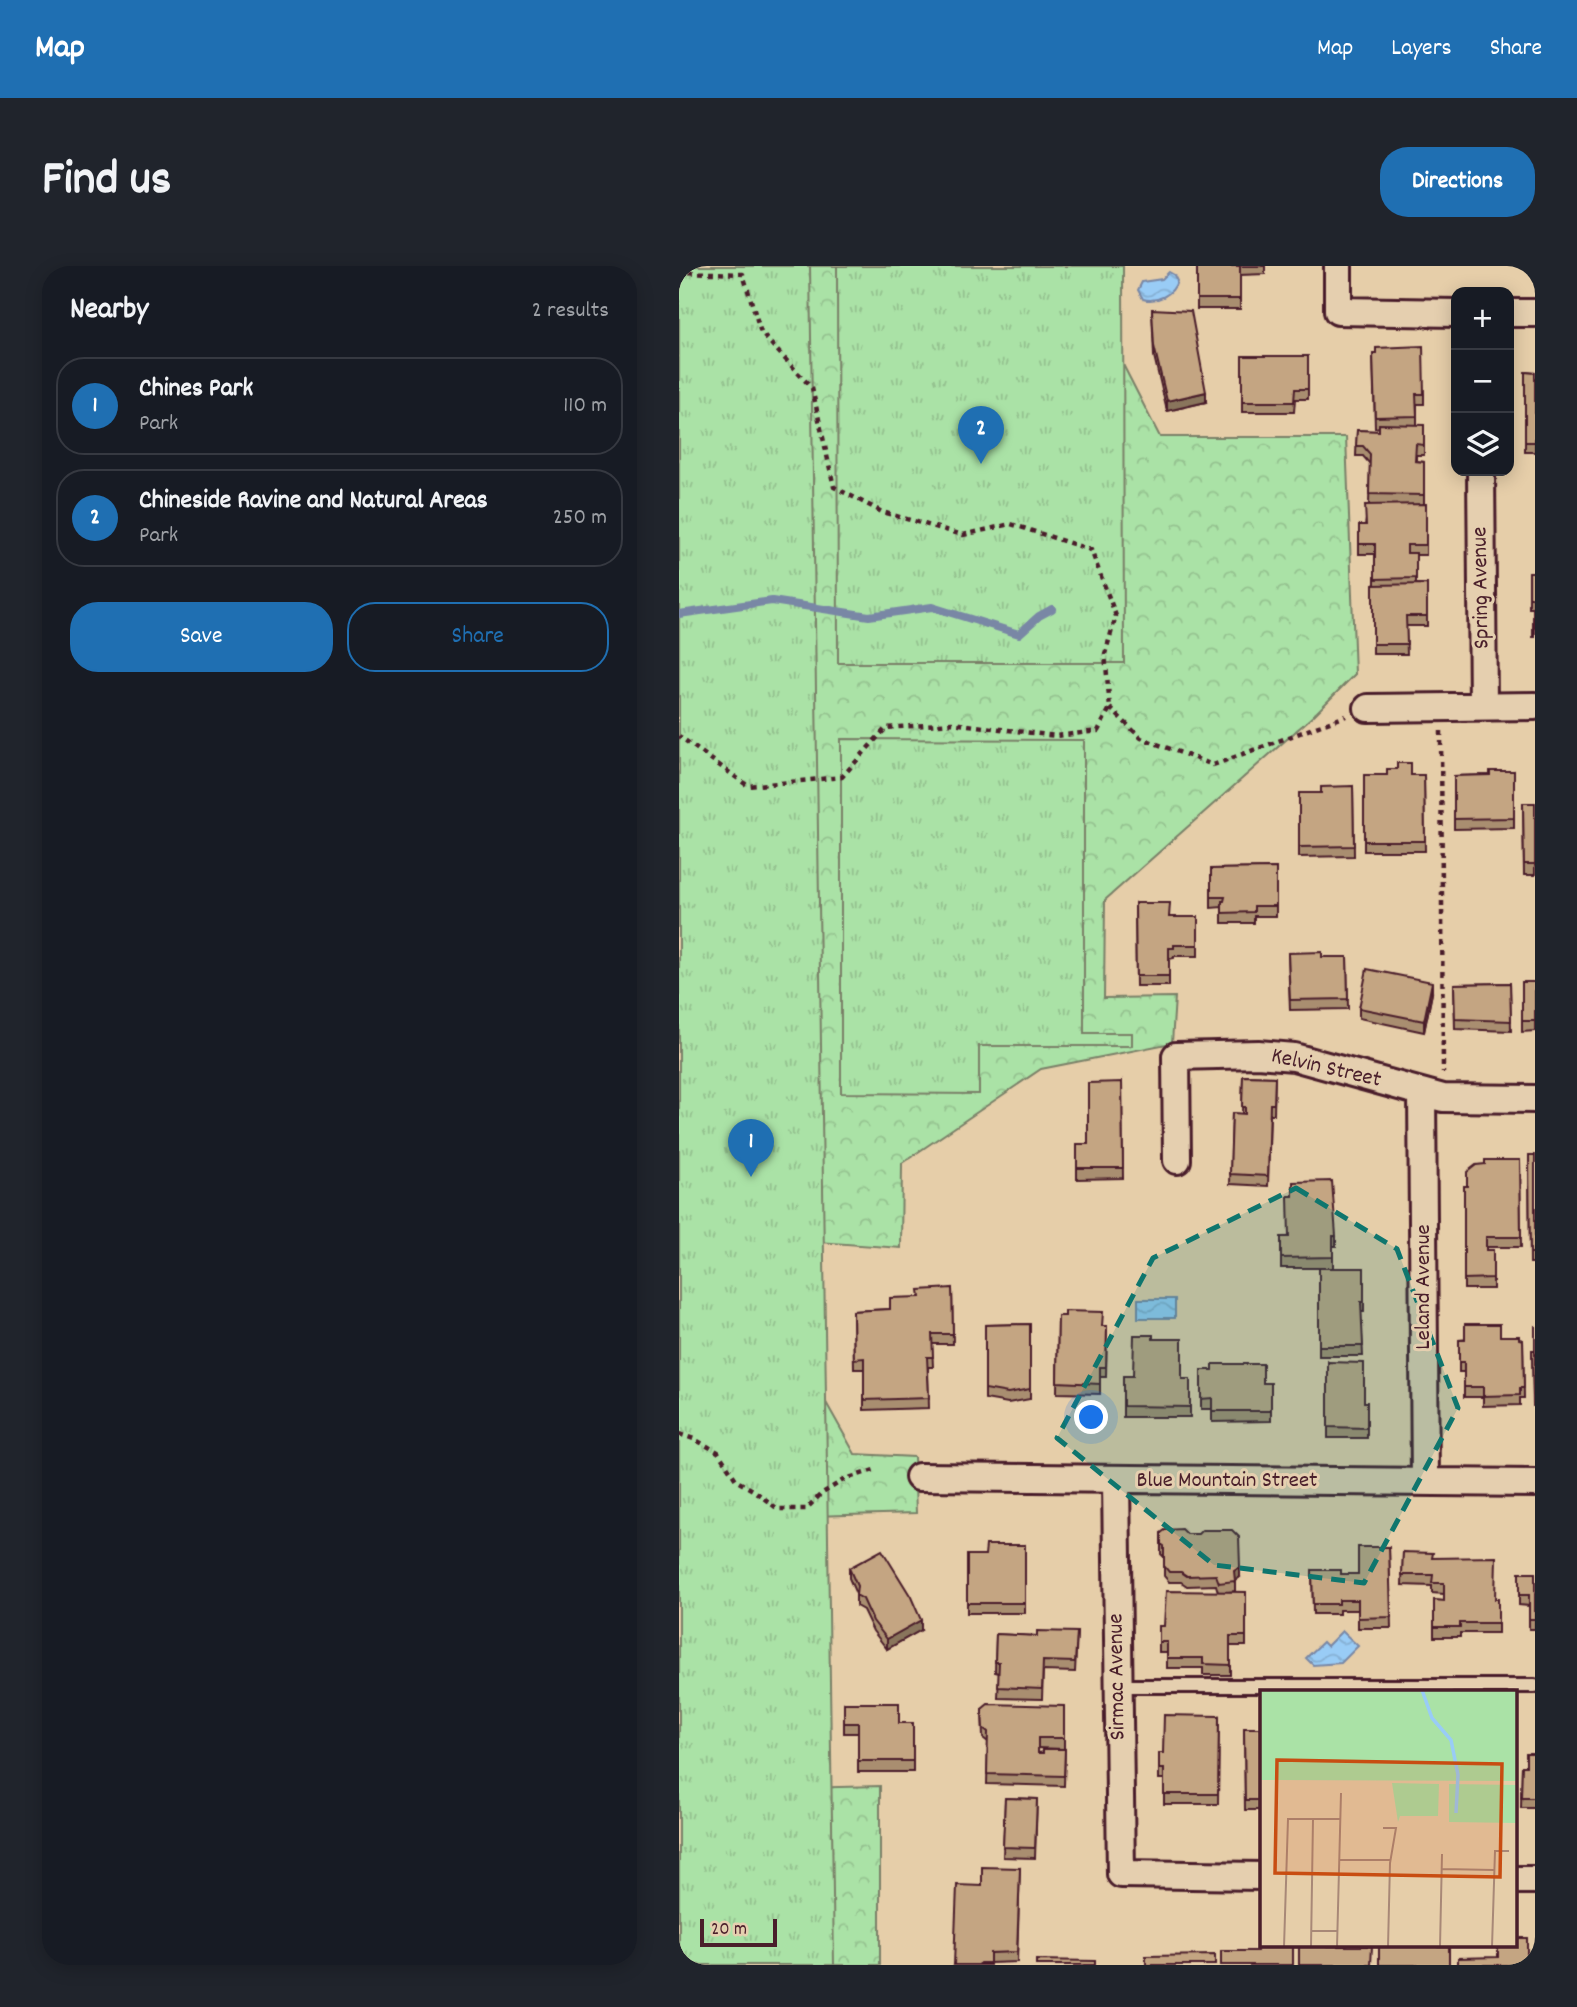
<!DOCTYPE html>
<html lang="en">
<head>
<meta charset="utf-8">
<style>
	body { margin:0; font-family:Dekko,sans-serif; background:#20242c; color:#f1f3f6 }
	.controls { position:absolute; right:21px; top:21px; display:grid; overflow:hidden; border-radius:14px; box-shadow:0 4px 18px #0003 }
	.controls button { width:63px; height:63px; display:grid; place-items:center; padding:0; border:0; border-bottom:2px solid #363941; background:#171b24; color:#f1f3f6; font:35px sans-serif }
	.scale { position:absolute; left:21px; bottom:18px; width:77px; box-sizing:border-box; padding-left:7px; border:4px solid #4a1f2b; border-top:0; font-size:19px; line-height:24px; white-space:nowrap; color:#4a1f2b; -webkit-text-stroke:5px #e5cfaf; paint-order:stroke }
	.you { position:absolute; left:413px; top:1152px; width:24px; height:24px; margin:-18px; border:5px solid #fff; border-radius:50%; background:#1a73e8; box-shadow:0 0 0 10px #1a73e833 }
	.badge { display:grid; place-items:center; width:46px; height:46px; border-radius:50%; background:#1f6fb2; color:#fff; font-size:23px; font-weight:700 }
	.pin { position:absolute; translate:-50% -58px; filter:drop-shadow(0 2px 4px #0008) }
	.pin::after { content:''; position:absolute; top:37px; width:24px; height:21px; background:inherit; clip-path:polygon(0 0,100% 0,50% 100%) }
	.list { margin:0; padding:0; list-style:none }
	h2 { display:flex; justify-content:space-between; align-items:center; height:91px; margin:0; padding:0 28px; font-size:30px }
	h2 small { font-size:23px; font-weight:400; color:#9ea1a6 }
	.list li { display:grid; grid-template-columns:46px 1fr auto; gap:21px; align-items:center; box-sizing:border-box; height:98px; margin:0 14px 14px; padding:0 14px; border:2px solid #363941; border-radius:28px }
	.list b { display:block; font-size:26px; white-space:nowrap }
	.list p { margin:0; font-size:23px; white-space:nowrap; color:#9ea1a6 }
	.list em { font-size:23px; font-style:normal; color:#9ea1a6 }
	.actions { display:flex; gap:14px; padding:21px 28px }
	.actions a { flex:1; padding:16px 0; border:2px solid #1f6fb2; border-radius:28px; text-align:center; font-size:24px; color:#1f6fb2 }
	.actions .main { background:#1f6fb2; color:#fff }
	.icon { flex:none; width:38px; height:38px; fill:none; stroke:currentColor; stroke-width:2; stroke-linecap:round; stroke-linejoin:round }
	.map { position:relative; flex:none; width:856px; height:1699px; overflow:hidden; border-radius:28px }
	header { display:flex; align-items:center; gap:42px; box-sizing:border-box; height:98px; padding:0 35px; background:#1f6fb2; color:#fff }
	header strong { font-size:33px }
	nav { display:flex; gap:38px; margin-inline-start:auto; font-size:24px }
	.intro { display:flex; align-items:center; justify-content:space-between; box-sizing:border-box; height:168px; padding:0 42px }
	h1 { margin:0; font-size:49px }
	.button { padding:18px 32px; border-radius:28px; background:#1f6fb2; color:#fff; font-size:24px; font-weight:700 }
	main { display:flex; gap:42px; padding:0 42px }
	aside { flex:1; background:#171b24; border-radius:28px; box-shadow:0 4px 18px #0003 }
	.map>svg:first-child { display:block }
	.forest { fill:url(#forest-crowns); stroke:#7a8068; stroke-width:2 }
	.park { fill:url(#park-tufts); stroke:#7a8068; stroke-width:2 }
	.water { fill:url(#water-waves); stroke:#7987a5; stroke-width:2 }
	.lines { fill:none; stroke-linecap:round; stroke-linejoin:round }
	.stream { stroke:#7987a5; stroke-width:8 }
	.service-casing { stroke:#4a1f2b; stroke-width:18 }
	.minor-casing { stroke:#4a1f2b; stroke-width:32 }
	.path { stroke:#4a1f2b; stroke-width:4.5; stroke-dasharray:5 5; stroke-linecap:butt }
	.service { stroke:#e5cfaf; stroke-width:12 }
	.minor { stroke:#e5cfaf; stroke-width:26 }
	.wall { fill:#a98e70; stroke:#4a1f2b; stroke-width:2 }
	.shaded-wall { fill:#89745b; stroke:#4a1f2b; stroke-width:2 }
	.building { fill:#c4a582; stroke:#4a1f2b; stroke-width:2 }
	.marked { fill:#0f766e; fill-opacity:0.2; stroke:#0f766e; stroke-width:5; stroke-dasharray:14 9; stroke-linejoin:round }
	.labels { text-anchor:middle; dominant-baseline:central; stroke-width:6; stroke-linejoin:round; paint-order:stroke }
	.street-label { font-size:23px; fill:#4a1f2b; stroke:#e5cfaf }
	.inset-river { fill:none; stroke:#99ccf6; stroke-width:3.5 }
	.inset-road { fill:none; stroke:#a88877; stroke-width:2 }
	.view { fill:#c84d12; fill-opacity:0.15; stroke:#c84d12; stroke-width:3.5 }
	.inset-edge { fill:none; stroke:#4a1f2b; stroke-width:3.5 }
</style>
</head>
<body>
<header>
<strong>Map</strong>
<nav><a>Map</a><a>Layers</a><a>Share</a></nav>
</header>
<div class="intro"><h1>Find us</h1><a class="button">Directions</a></div>
<main>
<aside>
<h2>Nearby<small>2 results</small></h2>
<ul class="list">
<li><span class="badge">1</span><div><b>Chines Park</b><p>Park</p></div><em>110 m</em></li>
<li><span class="badge">2</span><div><b>Chineside Ravine and Natural Areas</b><p>Park</p></div><em>250 m</em></li>
</ul>
<div class="actions"><a class="main">Save</a><a>Share</a></div>
</aside>
<div class="map">
<svg width="856" height="1699" viewBox="0 0 856 1699">
	<defs>
		<pattern id="forest-crowns" width="20" height="18" patternUnits="userSpaceOnUse" patternTransform="scale(1.75)"><rect width="20" height="18" fill="#aae2a6"/><path d="M2 6a3 3 0 1 1 6 0M12 15a3 3 0 1 1 6 0" fill="none" stroke="#94c18f"/></pattern>
		<pattern id="park-tufts" width="24" height="20" patternUnits="userSpaceOnUse" patternTransform="scale(1.75)"><rect width="24" height="20" fill="#aae2a6"/><path d="M3 7l-1-3M5 7V3M7 7l1-3M15 17l-1-3M17 17v-4M19 17l1-3" fill="none" stroke="#94c18f"/></pattern>
		<pattern id="water-waves" width="16" height="10" patternUnits="userSpaceOnUse" patternTransform="scale(1.75)"><rect width="16" height="10" fill="#99ccf6"/><path d="M0 5q4-4 8 0t8 0" fill="none" stroke="#85afd3"/></pattern>
	</defs>
	<rect width="100%" height="100%" fill="#e6cea9"/>
	<filter id="ink" filterUnits="userSpaceOnUse"><feTurbulence type="fractalNoise" baseFrequency=".0143" numOctaves="2"/><feDisplacementMap in="SourceGraphic" scale="14" xChannelSelector="R" yChannelSelector="G"/><feConvolveMatrix kernelMatrix="1 2 1 2 8 2 1 2 1" color-interpolation-filters="sRGB"/></filter>
	<g filter="url(#ink)">
		<path class="forest" d="M0,0H437L411,34L481,171H667L676,408L634,450L426,634L425,732L496,731L493,777L362,803L223,897L222,982L140,976V1124L176,1188L235,1191L237,1247L133,1250L119,1522L201,1520V1699H0Z"/>
		<path class="park" d="M0,0H131L155,1699H0Z
			M158,0H444L445,397H159Z
			M162,473L405,474V767H453V780H300V828L162,827Z"/>
		<path class="water" d="M490,6L495,9L498,15C494,29 477,37 464,33L459,24L463,16L483,13Z
			M459,1033H496V1052H459Z
			M663,1365L679,1380L662,1397L634,1399L627,1392L644,1376L648,1380Z"/>
		<g class="lines">
			<path class="stream" d="M0,348L93,335L190,350L253,341L340,368L360,350L373,343"/>
			<g class="service-casing">
				<path id="service" d="M440,1420H856"/>
			</g>
			<g class="minor-casing">
				<path id="minor" d="M659,0V45L777,47
					M830,47H856
					M802,205L804,440
					M689,442L856,440
					M743,827L746,1216
					M498,894L497,790L579,788L615,791L764,832L856,833
					M240,1211L856,1217
					M437,1215L442,1608L583,1610
					M837,1614H856"/>
			</g>
			<path class="path" d="M0,6L64,8L82,67L133,122L155,221L203,246L284,269L332,258L412,284L437,350L426,388L431,442L419,465L377,470L273,457L207,462L163,511L69,520L0,470
				M431,442L462,472L534,499L667,450
				M762,465L764,807
				M0,1168L15,1173L39,1186L58,1215L74,1224L99,1243H127L142,1228L166,1213L195,1204"/>
			<use href="#service" class="service"/>
			<use href="#minor" class="minor"/>
		</g>
		<path class="wall" d="M518,0H586V8L561,9V43H518Z
			M473,43L527,136L488,145L475,90Z
			M694,87H697L745,128V138H738V159H745V189H737V195L745,196V238H747V289H737V318H748V360H727L728,388H694V319L696,318V288H680V259H686L690,238L691,198L684,190H677L678,164L700,165V161L696,162Z
			M563,90H629V133H616L615,146H563Z
			M846,106L856,107V186H846Z
			M850,306H856V371H854V342H850Z
			M835,505V562L775,563V510L811,509Z
			M685,509H745L746,585H685Z
			M674,520L675,590L620,591V527H642Z
			M844,537H856V609H845Z
			M597,602V650H575V657H543V641L532,642V603Z
			M456,637L491,651H519V690H495V692L490,693V720H457Z
			M609,687L643,691H668L669,743L611,744Z
			M843,716H856V765L843,766Z
			M831,717L832,765L776,763L775,718Z
			M753,727L745,766L680,752V742Z
			M564,810L596,811L595,848H591L589,920L551,918L553,847L563,848Z
			M443,816L444,912L398,913V878H409Z
			M850,889H856V997H851Z
			M841,894L842,981H807V984H814V1023H785V920H788L806,898Z
			M657,970V980H654V1002H602V971Z
			M640,1002H685V1046H682L684,1090H640Z
			M273,1022L274,1078H253L254,1101H249L250,1142L185,1144V1103H175L174,1045L211,1043L240,1031Z
			M379,1050L424,1060H428L427,1111H421V1128L378,1127Z
			M351,1058V1133L329,1137L306,1133V1059Z
			M856,1059V1140H854L853,1084H856Z
			M821,1070L844,1074L845,1132H841V1139L804,1140V1131H785V1106H780V1074Z
			M474,1073L503,1113H511V1151H444V1110H454Z
			M649,1096L685,1136H688V1172H649Z
			M522,1104L584,1117H592V1155L533,1156V1143H522Z
			M482,1267L508,1268L561,1311L556,1315V1325L549,1326H567V1380H551V1409H524V1402H488V1386H480V1360H485L539,1326L537,1319L508,1320L502,1316H490L485,1310V1291L482,1288Z
			M346,1279V1347H288V1289H306Z
			M710,1281L712,1362H679V1344H660V1348H634L633,1304L662,1308H679Z
			M724,1286L754,1292L816,1333H819V1367H781V1371H755V1334L765,1335V1328L753,1327V1320L723,1319Z
			M170,1302L242,1364L208,1383L194,1365L184,1344L177,1340V1328L170,1312Z
			M840,1307H856V1363H850V1340L840,1339Z
			M398,1366L396,1406L364,1405L363,1433L319,1432L320,1407L316,1406L317,1368L358,1370Z
			M165,1437L220,1457H234V1506H179V1467H165Z
			M385,1440V1483L359,1482V1487L386,1483L385,1520L308,1518L309,1476L304,1472L303,1443Z
			M540,1450L539,1538H485V1513H480V1487H484Z
			M565,1462H583V1544H566Z
			M856,1487V1542H842L843,1500H847Z
			M326,1532L358,1533L356,1592L324,1591Z
			M341,1602L338,1696L311,1697V1699H275L303,1620Z"/>
		<path class="shaded-wall" d="M527,126V136L488,145V135Z
			M753,716V727L745,766V755Z
			M561,1301V1311L555,1315V1305Z
			M242,1354V1364L208,1383V1373Z"/>
		<path class="building" d="M518,0H561V33H518Z
			M473,43L512,45L527,126L488,135L475,80Z
			M744,80L745,128H737L738,150L696,151L694,87H697V82Z
			M563,90H629V123H616L615,136H563Z
			M846,106L856,107V176H846Z
			M700,158L745,159V179L737,178L736,195L745,196V229L690,228L691,188L684,180H677L678,164L700,165Z
			M747,238V279H728V287H737V312L696,313V278H680V259H687L686,239Z
			M850,306H856V360H854V332H850Z
			M748,318V350H727L728,378H694V319Z
			M718,497H732V509H745L746,575H685V509H708V503H718Z
			M811,505H835V552L775,553V510L811,509Z
			M674,520L675,580L620,581V527H642V521Z
			M844,537H856V598H845Z
			M597,602V640H575V646L543,647V635H545L546,631H532V603Z
			M456,637H491L490,651H519V679H495V682H490V710H457Z
			M643,686V691H668L669,733L611,734L609,687Z
			M688,703L753,716L745,755L680,742Z
			M843,716H856V755H843Z
			M831,717L832,755L776,753L775,718Z
			M564,810L596,811L595,838H591L589,910L551,908L553,847L566,848V841H563Z
			M443,816L444,902H398V878H409V817Z
			M850,889H856V987H851Z
			M806,894H841L842,971H807V984H814V1012L785,1013V920H788V906L797,899L806,898Z
			M653,915L657,970H654V991L602,992V971H610L609,930H614V916Z
			M640,1002H685V1036H682L684,1080H640Z
			M273,1022L274,1068H253L254,1091H248L250,1132L185,1134V1092L175,1093L174,1045L211,1043V1032L241,1031L240,1024Z
			M386,1045L424,1046L423,1060H428L427,1101H421V1118L378,1116L379,1050H386Z
			M351,1058V1123L329,1127L306,1123V1059Z
			M786,1058H821V1070H840V1073L844,1074L845,1122H841V1129L804,1130V1121H785V1096H780V1074H786Z
			M455,1069H474V1073H503V1113H511V1141L444,1140V1110H454Z
			M853,1084H856V1130H854Z
			M649,1096L685,1097V1136H688V1162L649,1161Z
			M534,1098H584V1117H592V1145H533V1132L522,1133V1104H534Z
			M503,1263L508,1268H519L523,1264H553L560,1271L561,1301L555,1305L556,1315L540,1317L537,1309L508,1310L502,1306H490L485,1300V1280L482,1278V1267L486,1264Z
			M307,1279H346V1337H288V1289H306Z
			M679,1281H710L712,1351L679,1352V1334H660V1338H634L633,1304H662V1308H679Z
			M203,1284L232,1331L242,1354L208,1373L194,1355L184,1333L177,1329L178,1320L170,1302Z
			M724,1286L754,1287L753,1292L817,1291L816,1333H819V1357H781V1361H755V1334L765,1335V1317H753L754,1309H723Z
			M840,1307H856V1353H850V1329H840Z
			M487,1325L567,1326V1370H551V1399L524,1398V1392H488V1376H480V1360H485Z
			M358,1365L398,1366L396,1396L364,1395L363,1423L319,1421L320,1396H316L317,1368L358,1370Z
			M165,1437H220V1457H234V1495H179V1457H165Z
			M309,1438L385,1440V1472H359V1487H364V1483H386L385,1510L308,1508L309,1466L304,1462L303,1443Z
			M485,1449L540,1450L539,1528H485V1503H480V1487H484Z
			M565,1462H583V1534H566Z
			M847,1487H856V1532H842L843,1500H847Z
			M326,1532L358,1533L356,1582L324,1581Z
			M303,1601L341,1602L338,1686L311,1687V1697H301L300,1699H275L278,1619L303,1620Z
			M579,1665H583V1680H614V1699H542V1685H578Z
			M837,1672H848V1699H779V1692L819,1691V1680H837Z
			M620,1680H693L692,1699H620Z
			M700,1680H770V1699H700Z
			M536,1689V1699H467V1690Z
			M357,1694L416,1695V1699H357Z"/>
	</g>
	<path class="marked" d="M617,922L718,983L779,1142L685,1317L535,1299L378,1172L474,992Z"/>
	<g class="labels">
		<g class="street-label">
			<text transform="translate(803 322) rotate(-91)">Spring Avenue</text>
			<text transform="translate(647 803) rotate(13)">Kelvin Street</text>
			<text transform="translate(745 1021) rotate(-90)">Leland Avenue</text>
			<text x="548" y="1215">Blue Mountain Street</text>
			<text transform="translate(439 1411) rotate(-91)">Sirmac Avenue</text>
		</g>
	</g>
	<g transform="translate(581 1424)">
		<rect width="257" height="257" fill="#e6cea9"/>
		<path d="M0,0H257V91L0,90ZM132,93L179,94L178,126H140L138,132ZM189,94L257,95V133L189,132Z" fill="#aae2a6"/>
		<path class="inset-river" d="M162,0L172,28L191,50L198,85L196,123"/>
		<path class="inset-road" d="M123,138H136L130,173L128,257M79,170H131M182,179L234,180M51,241H77M24,257L28,129H80M51,257L53,129M77,257L81,103M180,257L182,164M232,257L235,161H249"/>
		<path class="view" d="M17,70L242,74L240,187L15,183Z"/>
		<rect width="257" height="257" class="inset-edge"/>
	</g>
</svg>
<div class="controls">
<button>+</button>
<button>−</button>
<button><svg class="icon" aria-label="layers" viewBox="0 0 24 24"><path d="M12 4l9 5-9 5-9-5zM3 14l9 5 9-5"/></svg></button>
</div>
<div class="scale">20 m</div>
<div class="you"></div>
<div class="pin badge" style="left:72px;top:911px">1</div>
<div class="pin badge" style="left:302px;top:198px">2</div>
</div>
</main>
</body>
</html>
